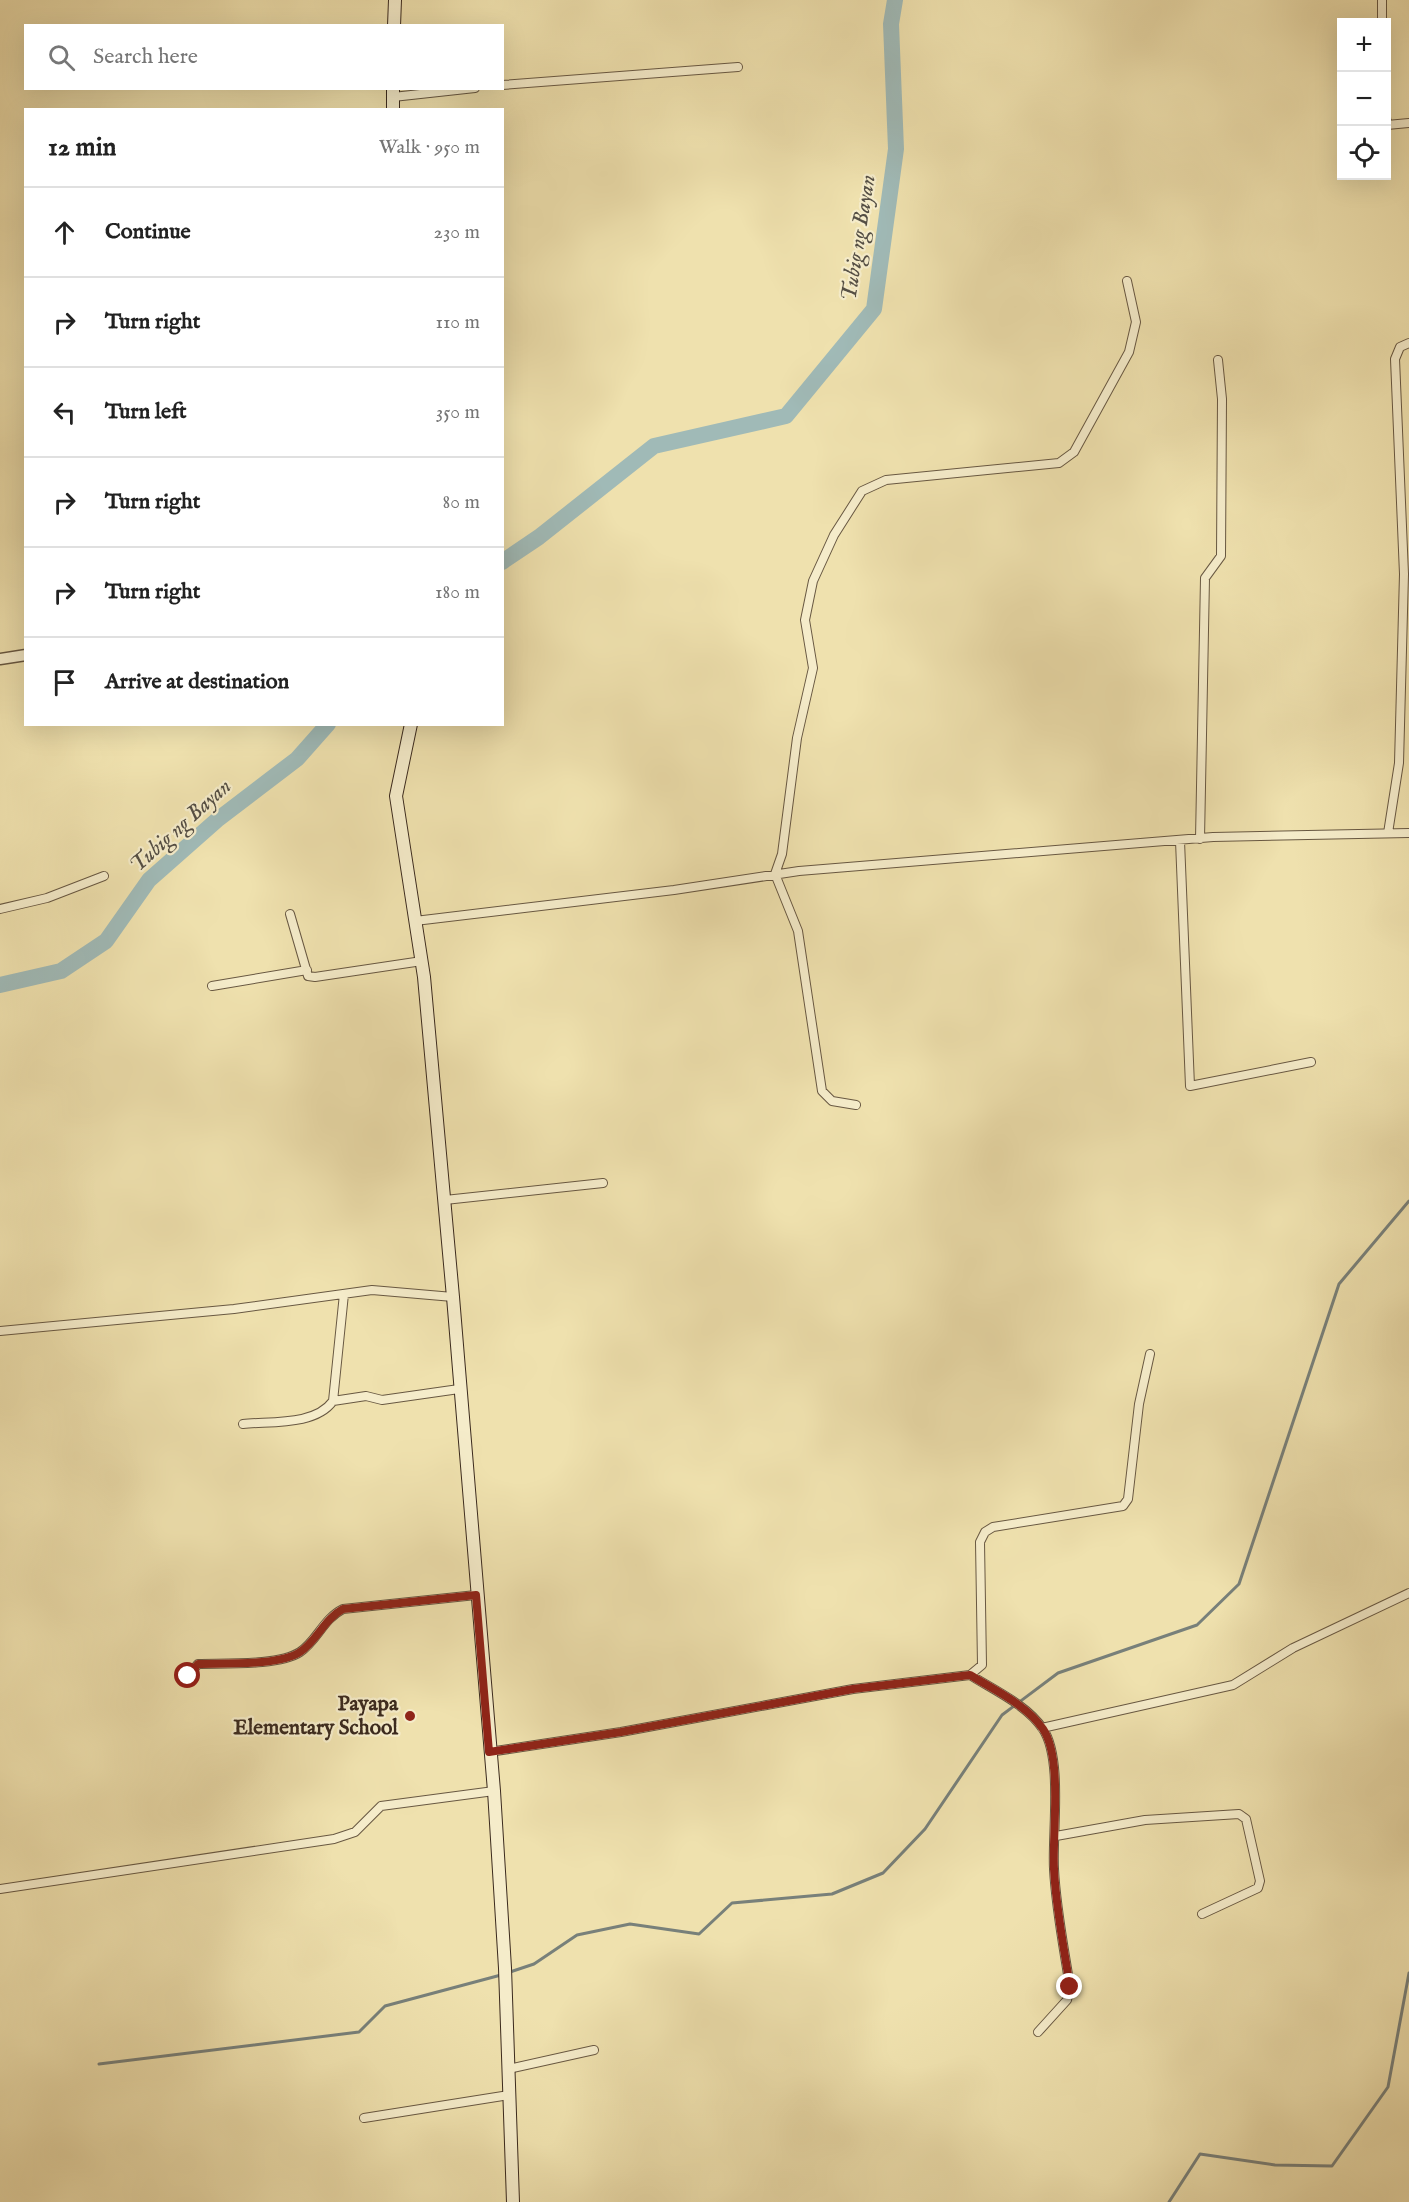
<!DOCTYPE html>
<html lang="en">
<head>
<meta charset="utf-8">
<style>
	body { margin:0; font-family:"IM FELL English",serif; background:#f2f2f2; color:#222 }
	.controls { position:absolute; right:18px; top:18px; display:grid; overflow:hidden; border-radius:0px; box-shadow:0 6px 24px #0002 }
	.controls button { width:54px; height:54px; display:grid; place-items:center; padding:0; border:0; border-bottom:2px solid #e0e0e0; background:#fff; color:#222; font:30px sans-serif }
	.stop { position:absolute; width:18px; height:18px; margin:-14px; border:4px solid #8f2418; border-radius:50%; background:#fff }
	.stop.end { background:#8f2418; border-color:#fff; box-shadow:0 2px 6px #0008 }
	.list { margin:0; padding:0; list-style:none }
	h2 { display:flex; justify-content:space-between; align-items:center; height:78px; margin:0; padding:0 24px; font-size:26px }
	h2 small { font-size:20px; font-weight:400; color:#767676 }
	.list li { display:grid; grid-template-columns:39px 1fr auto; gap:18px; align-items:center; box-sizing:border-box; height:90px; padding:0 24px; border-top:2px solid #e0e0e0 }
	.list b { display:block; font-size:22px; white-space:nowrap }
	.list em { font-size:20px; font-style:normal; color:#767676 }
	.icon { flex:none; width:33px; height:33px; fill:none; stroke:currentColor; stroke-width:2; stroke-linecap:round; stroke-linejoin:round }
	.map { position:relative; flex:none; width:1409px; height:2202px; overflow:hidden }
	.search { position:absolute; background:#fff; box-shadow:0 6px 24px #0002; left:24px; top:24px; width:480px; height:66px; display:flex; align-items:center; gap:15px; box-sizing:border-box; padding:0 21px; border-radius:0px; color:#767676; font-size:22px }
	.panel { position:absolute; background:#fff; box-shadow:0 6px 24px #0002; left:24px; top:108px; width:480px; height:618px; border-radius:0px }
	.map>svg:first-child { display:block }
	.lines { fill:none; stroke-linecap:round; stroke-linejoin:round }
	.stream { stroke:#78807a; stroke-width:3 }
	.river { stroke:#a0bab7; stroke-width:16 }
	.minor-casing { stroke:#685842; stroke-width:10 }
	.tertiary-casing { stroke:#685842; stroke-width:13 }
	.secondary-casing { stroke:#3b2a1e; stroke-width:14 }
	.minor { stroke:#f5ecca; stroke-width:8 }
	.tertiary { stroke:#f5ecca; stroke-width:10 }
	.secondary { stroke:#f5ecca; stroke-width:12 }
	.route { stroke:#8f2418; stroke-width:8 }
	.poi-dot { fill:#8f2418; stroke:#f5ecca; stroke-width:2 }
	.labels { text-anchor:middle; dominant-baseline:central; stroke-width:4.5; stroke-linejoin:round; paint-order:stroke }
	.poi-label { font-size:21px; font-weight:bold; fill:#3b2a1e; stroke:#f5ecca; text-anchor:end }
	.water-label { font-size:22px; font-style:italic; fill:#544e44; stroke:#f5ecca }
</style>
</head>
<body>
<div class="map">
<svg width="1409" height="2202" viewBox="0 0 1409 2202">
	<rect width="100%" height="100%" fill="#efe1ae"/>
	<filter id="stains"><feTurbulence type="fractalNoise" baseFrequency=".00333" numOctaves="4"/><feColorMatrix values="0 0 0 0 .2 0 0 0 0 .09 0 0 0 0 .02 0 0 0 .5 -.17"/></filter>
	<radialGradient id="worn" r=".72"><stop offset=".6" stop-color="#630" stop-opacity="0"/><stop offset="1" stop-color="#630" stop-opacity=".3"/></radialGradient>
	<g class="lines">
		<path class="stream" d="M510,1972L534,1964L577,1935L630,1924L699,1934L732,1903L832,1894L883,1873L925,1829L1002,1715L1058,1673L1197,1625L1239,1584L1339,1284L1409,1201
			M99,2064L359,2032L385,2006L501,1975
			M1169,2202L1200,2154L1275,2165L1332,2166L1388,2087L1409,1973"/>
		<path class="river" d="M502,562L539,537L654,446L786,416L874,309L896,149L891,24L895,0
			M0,985L61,971L106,941L149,880L217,820L297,759L328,724"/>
		<g class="minor-casing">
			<path id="minor" d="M1382,22V0
				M502,85L738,67
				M393,97L475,88
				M1386,117L1387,125L1409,123
				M1388,833L1399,763L1404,574L1395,359L1400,347L1409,343
				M1200,839L1205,578L1221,556L1222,399L1218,360
				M1180,841L1190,1086L1311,1062
				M0,909L47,898L104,876
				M290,914L308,976L315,977L422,961
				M415,921L674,890L799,871L1213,837L1409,833
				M212,986L307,970
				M856,1105L832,1101L822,1091L798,931L775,874L782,854L797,738L813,668L805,620L813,581L834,535L862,491L886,480L1059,463L1074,452L1129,352L1136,322L1127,281
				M445,1200L603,1183
				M0,1331L234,1309L372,1290L453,1297
				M333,1401L366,1396L382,1400L459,1389
				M243,1424C270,1421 315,1426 333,1401L344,1294
				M970,1675C994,1690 1027,1705 1043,1729C1063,1759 1052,1833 1054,1869C1056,1909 1064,1948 1070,1987L1067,2000L1038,2032
				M188,1676L198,1664C224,1663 279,1666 300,1652C317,1641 323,1619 343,1609L476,1595
				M1042,1728L1233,1685L1293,1648L1409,1593
				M489,1752L621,1732L853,1689L970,1675L982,1665L980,1542L985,1532L993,1527L1123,1506L1128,1499L1139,1404L1150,1354
				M1056,1836L1145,1820L1239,1814L1246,1819L1260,1881L1258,1888L1202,1914
				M0,1889L334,1839L355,1832L381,1806L494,1791
				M508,2069L594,2050
				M364,2118L509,2095"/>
		</g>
		<g class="tertiary-casing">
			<path id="tertiary" d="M0,659L26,655"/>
		</g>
		<g class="secondary-casing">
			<path id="secondary" d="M394,26L395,0
				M393,110V88
				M411,724L396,796L424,977L453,1297L494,1791L505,1968L513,2202"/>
		</g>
		<use href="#minor" class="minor"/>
		<use href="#tertiary" class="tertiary"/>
		<use href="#secondary" class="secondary"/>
	</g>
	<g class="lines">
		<path class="route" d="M188,1676L198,1664C224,1663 279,1666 300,1652C317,1641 324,1619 343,1609L476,1595L489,1752L621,1732L853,1689L970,1675C994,1690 1027,1705 1043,1729C1063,1759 1052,1833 1054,1869C1056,1909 1064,1948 1070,1987"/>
	</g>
	<circle class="poi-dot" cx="410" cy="1716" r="6"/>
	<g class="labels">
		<g class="poi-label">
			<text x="398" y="1704">Payapa<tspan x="398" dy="24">Elementary School</tspan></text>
		</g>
		<g class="water-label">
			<text transform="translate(859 238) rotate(-81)">Tubig ng Bayan</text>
			<text transform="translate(181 826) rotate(-42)">Tubig ng Bayan</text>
		</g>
	</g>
	<rect width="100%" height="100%" filter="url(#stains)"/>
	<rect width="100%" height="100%" fill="url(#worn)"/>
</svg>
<div class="controls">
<button>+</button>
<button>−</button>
<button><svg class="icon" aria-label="locate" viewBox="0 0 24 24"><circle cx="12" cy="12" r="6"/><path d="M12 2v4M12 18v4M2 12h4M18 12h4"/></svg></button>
</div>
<div class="stop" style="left:188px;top:1676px"></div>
<div class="stop end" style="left:1070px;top:1987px"></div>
<div class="search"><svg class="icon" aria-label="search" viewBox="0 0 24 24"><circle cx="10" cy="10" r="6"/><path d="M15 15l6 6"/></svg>Search here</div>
<section class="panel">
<h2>12 min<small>Walk · 950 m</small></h2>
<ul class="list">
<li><svg class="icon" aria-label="ahead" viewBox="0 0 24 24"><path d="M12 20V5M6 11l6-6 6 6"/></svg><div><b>Continue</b></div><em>230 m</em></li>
<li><svg class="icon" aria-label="right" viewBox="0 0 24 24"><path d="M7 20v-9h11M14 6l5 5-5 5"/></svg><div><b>Turn right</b></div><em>110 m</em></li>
<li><svg class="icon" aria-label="left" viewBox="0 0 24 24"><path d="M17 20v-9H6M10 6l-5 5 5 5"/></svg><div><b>Turn left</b></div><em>350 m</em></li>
<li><svg class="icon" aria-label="right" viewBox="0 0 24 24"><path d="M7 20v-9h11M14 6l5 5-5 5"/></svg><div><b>Turn right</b></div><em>80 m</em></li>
<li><svg class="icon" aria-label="right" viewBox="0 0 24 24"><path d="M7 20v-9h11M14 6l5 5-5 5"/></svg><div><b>Turn right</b></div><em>180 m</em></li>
<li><svg class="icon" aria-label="arrive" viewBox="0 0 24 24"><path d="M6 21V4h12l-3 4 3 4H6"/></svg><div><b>Arrive at destination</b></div></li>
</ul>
</section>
</div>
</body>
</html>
